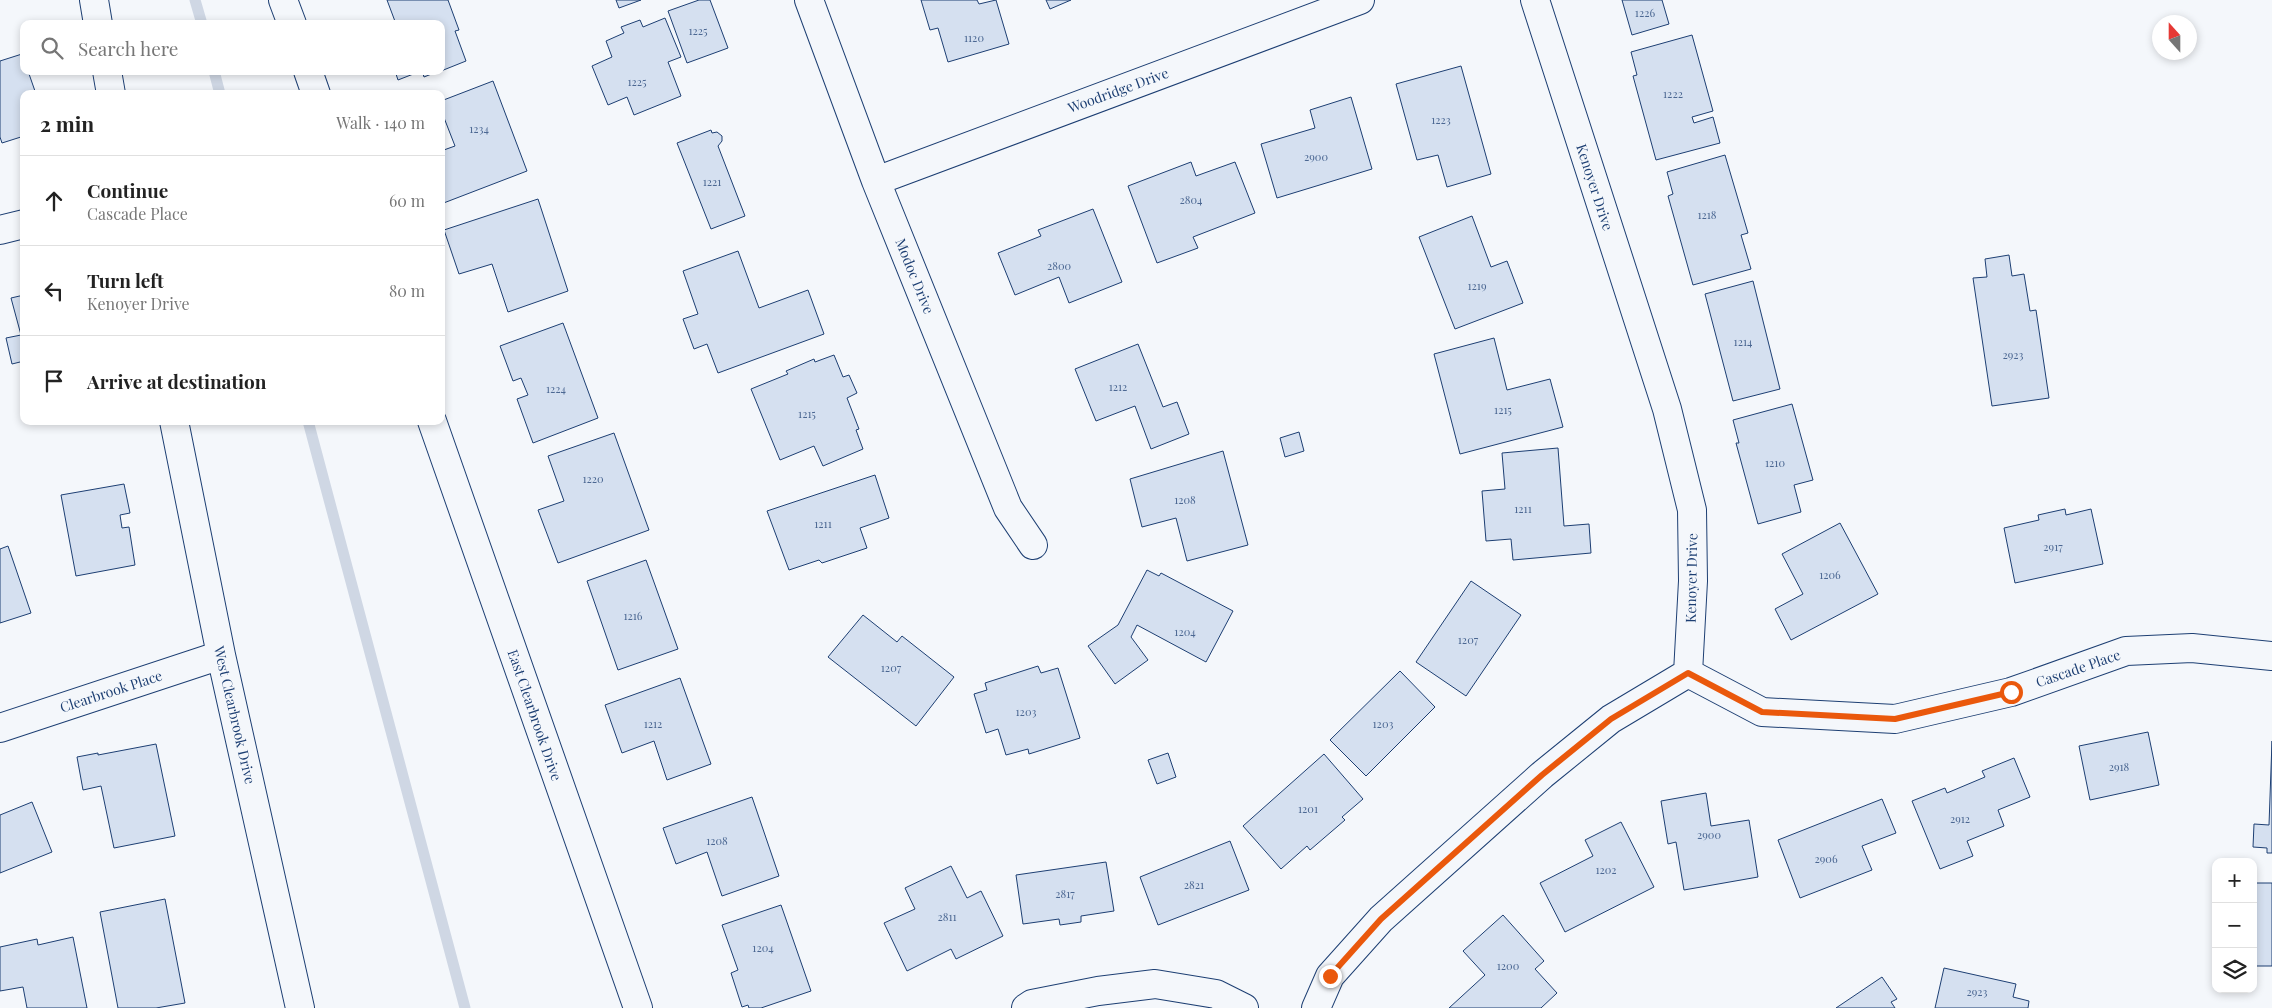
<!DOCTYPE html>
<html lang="en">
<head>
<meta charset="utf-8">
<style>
	body { margin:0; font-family:"Playfair Display",serif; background:#f2f2f2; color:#222 }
	.controls { position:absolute; right:15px; bottom:15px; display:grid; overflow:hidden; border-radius:10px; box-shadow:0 2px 8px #0003 }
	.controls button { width:45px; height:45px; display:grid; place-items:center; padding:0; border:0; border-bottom:1px solid #e0e0e0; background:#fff; color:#222; font:25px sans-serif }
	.compass { position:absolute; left:2152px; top:15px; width:45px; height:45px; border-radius:50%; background:#fff; box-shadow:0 2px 8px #0003; rotate:339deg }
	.stop { position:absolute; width:15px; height:15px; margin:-11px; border:4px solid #ea580c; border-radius:50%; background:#fff }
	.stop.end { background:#ea580c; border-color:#fff; box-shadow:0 1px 5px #0008 }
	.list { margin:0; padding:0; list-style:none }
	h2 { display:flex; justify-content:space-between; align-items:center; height:65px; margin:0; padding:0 20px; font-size:21px }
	h2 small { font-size:16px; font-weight:400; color:#767676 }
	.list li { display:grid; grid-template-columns:32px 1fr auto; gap:15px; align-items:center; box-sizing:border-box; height:90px; padding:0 20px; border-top:1px solid #e0e0e0 }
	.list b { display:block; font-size:19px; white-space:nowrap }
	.list p { margin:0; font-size:16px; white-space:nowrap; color:#767676 }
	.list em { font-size:16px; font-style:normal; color:#767676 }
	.icon { flex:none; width:28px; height:28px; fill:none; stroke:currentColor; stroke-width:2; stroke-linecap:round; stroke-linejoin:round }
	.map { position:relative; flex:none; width:2272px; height:1008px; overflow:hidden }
	.search { position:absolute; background:#fff; box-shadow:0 2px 8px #0003; left:20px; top:20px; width:425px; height:55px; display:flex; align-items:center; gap:12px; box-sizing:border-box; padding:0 18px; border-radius:10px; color:#767676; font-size:19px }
	.panel { position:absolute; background:#fff; box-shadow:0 2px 8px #0003; left:20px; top:90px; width:425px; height:335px; border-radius:10px }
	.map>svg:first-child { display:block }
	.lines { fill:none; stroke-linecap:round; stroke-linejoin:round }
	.stream { stroke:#cfd7e4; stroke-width:11 }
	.building { fill:#d5e0f0; stroke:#1d3f73 }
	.minor-casing { stroke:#1d3f73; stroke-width:30 }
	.minor { stroke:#f4f7fb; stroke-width:28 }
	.route { stroke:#ea580c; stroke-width:6 }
	.labels { text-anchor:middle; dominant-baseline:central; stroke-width:4; stroke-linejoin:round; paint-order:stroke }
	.number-label { font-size:11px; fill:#4b6792 }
	.street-label { font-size:14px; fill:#1d3f73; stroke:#f4f7fb }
</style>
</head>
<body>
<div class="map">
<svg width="2272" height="1008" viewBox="0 0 2272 1008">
	<rect width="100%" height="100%" fill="#f4f7fb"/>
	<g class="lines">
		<path class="stream" d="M195,0L202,24
			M214,71L220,94
			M308,421L465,1008"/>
	</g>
	<path class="building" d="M387,0H448L459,30L455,31L466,61L441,71V24H396Z
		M616,0H641L619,8Z
		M699,0H710L728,48L687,63L668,11Z
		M921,0H977L979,4L996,0L1009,44L948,62L938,28L930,30Z
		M1046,0H1071L1050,9Z
		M1622,0H1662L1669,24L1632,35Z
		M665,18L681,57L668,62L681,96L634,115L627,97L608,105L592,66L612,57L606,41L624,33L621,27L640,20L643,27Z
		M1692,35L1713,111L1692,117L1694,123L1713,117L1720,143L1656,160L1633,76L1637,75L1631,52Z
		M22,54L24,71H28L36,94H24V136L2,143L0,137V61Z
		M1461,66L1491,174L1447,187L1438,155L1417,160L1396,84Z
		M395,71H421L398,80Z
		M422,71H439L424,77Z
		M493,81L527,171L441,204V151L455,146L441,110V101Z
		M1351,97L1372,169L1277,198L1261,144L1315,128L1310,110Z
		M711,130L712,133L717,132L722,136V141L718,146L745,216L711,229L677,143Z
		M1725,155L1748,233L1741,235L1751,269L1693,285L1668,196L1673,194L1667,172Z
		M1191,162L1196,176L1235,162L1255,213L1193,237L1198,248L1157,263L1128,186Z
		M538,199L568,291L508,312L492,264L459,274L444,230Z
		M1093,209L1122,282L1069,303L1059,277L1015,295L998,253L1041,236L1038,230Z
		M1472,216L1491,267L1507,261L1523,303L1455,329L1419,237Z
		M738,251L759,308L808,290L824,334L718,373L707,344L694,349L683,319L698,314L683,271Z
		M2009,255L2012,276L2024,274L2030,311L2036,310L2049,398L1992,406L1973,278L1987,277L1985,259Z
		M1753,281L1780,389L1733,401L1705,294Z
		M24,295V361L12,364L6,338L21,335L11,298Z
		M563,323L598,418L533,443L517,399L528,395L521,378L513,381L500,346Z
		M1494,338L1507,390L1550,379L1563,427L1460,454L1434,354Z
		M1138,344L1163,407L1177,402L1189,434L1151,449L1135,406L1096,421L1075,369Z
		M834,355L843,377L849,375L857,393L847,398L859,429L856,430L863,449L823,466L814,446L780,460L751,389L788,374L786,371L814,359L815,362Z
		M1792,404L1813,480L1794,485L1801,512L1758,524L1736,443H1739L1733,420Z
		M1299,432L1304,451L1285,457L1280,438Z
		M614,433L649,530L558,563L538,510L564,501L548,456Z
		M1558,448L1564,526L1589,524L1591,553L1513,560L1511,539L1486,541L1482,491L1505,489L1502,453Z
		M1223,451L1248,545L1187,561L1176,518L1142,527L1130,479Z
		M875,475L889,518L860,528L867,548L822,563L819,560L789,570L767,511Z
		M124,484L130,513L120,515L122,528L129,527L135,565L76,576L61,495Z
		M2065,509L2066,515L2091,509L2103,564L2015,583L2004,528L2039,520L2038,515Z
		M1840,523L1878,594L1791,640L1775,609L1803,594L1782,554Z
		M8,546L31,613L0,623V549Z
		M646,560L678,649L618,670L587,581Z
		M1147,570L1159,576L1161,573L1233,611L1206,662L1137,625L1131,637L1148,660L1115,684L1088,646L1118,625Z
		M1471,581L1521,615L1466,696L1416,662Z
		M863,615L897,642L902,636L954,677L916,726L828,657Z
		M1038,666L1041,673L1058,668L1080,738L1029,754L1028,749L1006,755L998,729L986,733L974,694L987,690L985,683Z
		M1400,671L1435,707L1366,776L1330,740Z
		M680,678L711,764L667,780L654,741L622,753L605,705Z
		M2148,732L2159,785L2090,800L2079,746Z
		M2272,741V853H2267V848L2253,847L2254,824L2269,825Z
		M156,744L175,836L114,848L101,786L83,790L77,757L98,753V755Z
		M1168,753L1176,777L1157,784L1148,760Z
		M1324,754L1363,799L1342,817L1345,820L1310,850L1307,846L1281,869L1243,826Z
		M2014,758L2030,797L1998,810L2004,826L1967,841L1973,856L1940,869L1912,801L1945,788L1947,793L1985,777L1982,771Z
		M1706,793L1711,826L1749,820L1758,877L1684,890L1676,842L1668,844L1661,801Z
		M752,797L779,876L722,896L707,852L676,864L663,828Z
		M1882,799L1896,833L1862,846L1872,870L1800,898L1778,840Z
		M32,802L52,852L0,873V815Z
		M1621,822L1654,887L1565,932L1540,883L1593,856L1585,840Z
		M1230,841L1249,890L1158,925L1140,877Z
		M1106,862L1114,911L1081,916V922L1060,925L1059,919L1023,924L1016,875Z
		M951,866L967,898L981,891L1003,936L956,959L951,949L907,971L884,923L915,909L905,888Z
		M2253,883H2272V966H2253Z
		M165,899L185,1003L156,1008H118L100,912Z
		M781,905L811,991L761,1008H749L748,1005L742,1007L731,973L738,970L722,925Z
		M1503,915L1544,961L1535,969L1557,993L1541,1008H1449L1485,975L1463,951Z
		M73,937L87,1008H27L23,987L0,991V947L37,939L38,945Z
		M1944,968L2016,984L2013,997L2029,1001L2028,1008H1935Z
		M1882,977L1897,999L1891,1002L1895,1008H1836Z"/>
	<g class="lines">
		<g class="minor-casing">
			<path id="minor" d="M94,0L98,24
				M283,0L292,24
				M809,0L876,181L1008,508L1033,545
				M107,71L111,94
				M308,71L316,94
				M876,181L1360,0
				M0,230L24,224
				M174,421L221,655L300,1008
				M432,421L638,1008
				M1688,673L1762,712L1895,719L2011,692L2126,651L2192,648L2272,656
				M0,728L221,655
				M1026,1008L1032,1004L1098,991L1155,984L1216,994L1244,1008
				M1316,1008L1330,976L1381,919L1542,775L1611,719L1688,673L1693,581L1692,510L1667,409L1535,0"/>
		</g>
		<use href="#minor" class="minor"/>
	</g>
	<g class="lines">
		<path class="route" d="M1330,976L1381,919L1542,775L1611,719L1688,673L1762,712L1895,719L2011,692"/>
	</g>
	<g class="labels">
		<g class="number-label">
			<text x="1645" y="12">1226</text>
			<text x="698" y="30">1225</text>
			<text x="974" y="37">1120</text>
			<text x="637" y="81">1225</text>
			<text x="1673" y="93">1222</text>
			<text x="1441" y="119">1223</text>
			<text x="479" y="128">1234</text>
			<text x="1316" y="156">2900</text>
			<text x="712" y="181">1221</text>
			<text x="1191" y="199">2804</text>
			<text x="1707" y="214">1218</text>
			<text x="1059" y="265">2800</text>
			<text x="1477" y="285">1219</text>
			<text x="1743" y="341">1214</text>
			<text x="2013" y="354">2923</text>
			<text x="1118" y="386">1212</text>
			<text x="556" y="388">1224</text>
			<text x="1503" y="409">1215</text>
			<text x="807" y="413">1215</text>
			<text x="1775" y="462">1210</text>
			<text x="593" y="478">1220</text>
			<text x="1185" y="499">1208</text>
			<text x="1523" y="508">1211</text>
			<text x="823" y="523">1211</text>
			<text x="2053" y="546">2917</text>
			<text x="1830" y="574">1206</text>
			<text x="633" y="615">1216</text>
			<text x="1185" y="631">1204</text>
			<text x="1468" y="639">1207</text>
			<text x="891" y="667">1207</text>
			<text x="1026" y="711">1203</text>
			<text x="653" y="723">1212</text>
			<text x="1383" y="723">1203</text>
			<text x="2119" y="766">2918</text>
			<text x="1308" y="808">1201</text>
			<text x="1960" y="818">2912</text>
			<text x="1709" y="834">2900</text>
			<text x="717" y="840">1208</text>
			<text x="1826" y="858">2906</text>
			<text x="1606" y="869">1202</text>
			<text x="1194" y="884">2821</text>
			<text x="1065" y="893">2817</text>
			<text x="947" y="916">2811</text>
			<text x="763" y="947">1204</text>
			<text x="1508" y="965">1200</text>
			<text x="1977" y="991">2923</text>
		</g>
		<g class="street-label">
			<text transform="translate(1118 90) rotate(-20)">Woodridge Drive</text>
			<text transform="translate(1595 187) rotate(72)">Kenoyer Drive</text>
			<text transform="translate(915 276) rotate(68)">Modoc Drive</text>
			<text transform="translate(1691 578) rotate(-89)">Kenoyer Drive</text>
			<text transform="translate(2078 668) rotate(-19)">Cascade Place</text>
			<text transform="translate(111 691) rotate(-18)">Clearbrook Place</text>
			<text transform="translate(235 715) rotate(77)">West Clearbrook Drive</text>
			<text transform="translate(535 715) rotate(71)">East Clearbrook Drive</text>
		</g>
	</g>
</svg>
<div class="controls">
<button>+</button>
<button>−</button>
<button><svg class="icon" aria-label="layers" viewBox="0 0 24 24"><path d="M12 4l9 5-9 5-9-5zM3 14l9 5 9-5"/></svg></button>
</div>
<svg class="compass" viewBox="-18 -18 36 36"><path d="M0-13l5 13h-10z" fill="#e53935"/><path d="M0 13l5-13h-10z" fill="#767676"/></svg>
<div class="stop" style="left:2011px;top:692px"></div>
<div class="stop end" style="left:1330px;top:976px"></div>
<div class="search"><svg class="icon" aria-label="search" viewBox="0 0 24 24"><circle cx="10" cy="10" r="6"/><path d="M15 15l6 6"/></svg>Search here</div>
<section class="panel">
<h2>2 min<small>Walk · 140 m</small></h2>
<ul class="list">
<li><svg class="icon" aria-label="ahead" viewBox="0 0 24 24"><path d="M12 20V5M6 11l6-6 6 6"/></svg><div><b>Continue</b><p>Cascade Place</p></div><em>60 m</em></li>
<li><svg class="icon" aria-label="left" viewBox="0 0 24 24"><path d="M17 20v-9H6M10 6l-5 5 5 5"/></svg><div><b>Turn left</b><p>Kenoyer Drive</p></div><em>80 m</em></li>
<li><svg class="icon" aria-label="arrive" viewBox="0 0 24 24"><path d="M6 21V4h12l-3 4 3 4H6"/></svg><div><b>Arrive at destination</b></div></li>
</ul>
</section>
</div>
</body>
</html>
